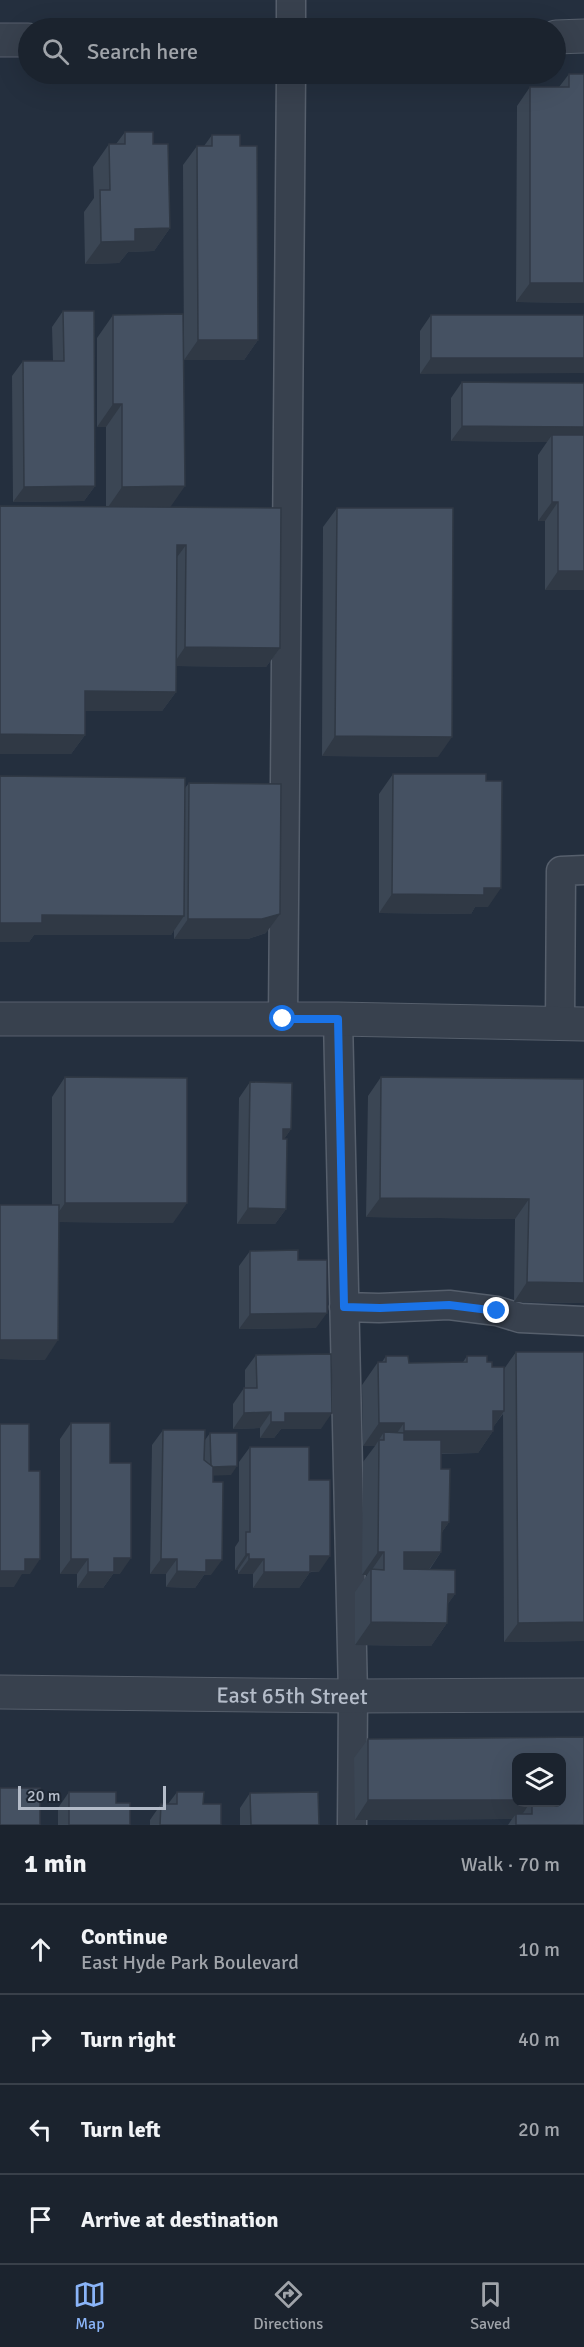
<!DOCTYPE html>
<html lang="en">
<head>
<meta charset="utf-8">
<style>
	body { margin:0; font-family:Signika,sans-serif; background:#282f3a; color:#f1f3f6 }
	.controls { position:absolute; right:18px; bottom:18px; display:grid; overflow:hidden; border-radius:12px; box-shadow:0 6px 24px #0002 }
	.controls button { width:54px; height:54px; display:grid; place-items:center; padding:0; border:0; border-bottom:2px solid #39404a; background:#1b232e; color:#f1f3f6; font:30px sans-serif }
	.scale { position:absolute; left:18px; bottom:15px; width:148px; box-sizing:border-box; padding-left:6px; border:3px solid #b4bcc9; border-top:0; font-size:16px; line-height:21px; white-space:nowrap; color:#b4bcc9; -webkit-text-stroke:4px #1d2633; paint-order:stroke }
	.stop { position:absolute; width:18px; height:18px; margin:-14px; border:4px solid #1a73e8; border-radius:50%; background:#fff }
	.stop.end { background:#1a73e8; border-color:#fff; box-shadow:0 2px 6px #0008 }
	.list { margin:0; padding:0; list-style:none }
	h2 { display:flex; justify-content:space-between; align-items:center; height:78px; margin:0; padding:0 24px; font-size:26px }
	h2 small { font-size:20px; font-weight:400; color:#a0a4aa }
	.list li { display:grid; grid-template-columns:39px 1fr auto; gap:18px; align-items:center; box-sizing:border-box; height:90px; padding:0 24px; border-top:2px solid #39404a }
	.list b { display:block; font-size:22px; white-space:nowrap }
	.list p { margin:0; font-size:20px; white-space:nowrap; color:#a0a4aa }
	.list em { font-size:20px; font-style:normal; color:#a0a4aa }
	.icon { flex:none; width:33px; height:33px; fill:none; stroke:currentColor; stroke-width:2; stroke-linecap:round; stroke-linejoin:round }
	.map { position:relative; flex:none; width:584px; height:1825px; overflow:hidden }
	.search { position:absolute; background:#1b232e; box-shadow:0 6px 24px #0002; left:18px; right:18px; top:18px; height:66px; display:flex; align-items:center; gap:15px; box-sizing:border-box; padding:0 21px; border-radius:33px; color:#a0a4aa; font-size:22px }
	.sheet { height:438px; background:#1b232e }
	nav { display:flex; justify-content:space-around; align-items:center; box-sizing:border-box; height:84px; border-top:2px solid #39404a; background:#1b232e; font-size:16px; color:#a0a4aa }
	nav a { display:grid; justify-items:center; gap:3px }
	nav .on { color:#8ab4f8 }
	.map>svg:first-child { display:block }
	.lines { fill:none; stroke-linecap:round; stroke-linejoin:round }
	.service-casing { stroke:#565f6c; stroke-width:31 }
	.minor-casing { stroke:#565f6c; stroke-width:35 }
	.tertiary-casing { stroke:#565f6c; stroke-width:35 }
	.service { stroke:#38414e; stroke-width:28 }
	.minor { stroke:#38414e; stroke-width:33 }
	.tertiary { stroke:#38414e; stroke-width:33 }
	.wall { fill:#3b4654; fill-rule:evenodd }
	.shaded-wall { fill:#303945 }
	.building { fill:#455162; stroke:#303945; stroke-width:1.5 }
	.route { stroke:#1a73e8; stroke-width:8 }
	.labels { text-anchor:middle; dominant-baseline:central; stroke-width:4.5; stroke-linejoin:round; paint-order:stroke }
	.street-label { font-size:22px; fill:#b4bcc9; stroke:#1d2633 }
</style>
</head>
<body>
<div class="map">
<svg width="584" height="1825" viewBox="0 0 584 1825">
	<rect width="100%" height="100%" fill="#242f3e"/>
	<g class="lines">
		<g class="service-casing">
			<path id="service" d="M291,28V0
				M283,1019L291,74
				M338,1019L353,1696L352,1825
				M560,1024L561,871L584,870
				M344,1307L379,1308L449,1305L497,1311L520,1318L584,1321"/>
		</g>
		<g class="minor-casing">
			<g id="minor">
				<path d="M556,37L584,36"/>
				<path d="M0,40H28"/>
				<path id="s1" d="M0,1692L353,1696L584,1695"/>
			</g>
		</g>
		<g class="tertiary-casing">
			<path id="tertiary" d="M0,1019H338L584,1024"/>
		</g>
		<use href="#service" class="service"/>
		<use href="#minor" class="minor"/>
		<use href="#tertiary" class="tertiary"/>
	</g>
	<path class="wall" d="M569,74H584V303L516,302L517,106L530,87H559Z
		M125,132L153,144L170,228L154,251L128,252L119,263L85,264L84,212L94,198L93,167L109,144H116Z
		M212,135L240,146L258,340L244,360H184L183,165L197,146H204Z
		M63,311L95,486L84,501L13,502L12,376L23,361H53L52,327Z
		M113,315L170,507L280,648L266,667L176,666V692L162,711H85V735L71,754L106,507V427H97V338Z
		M431,315H584L420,374V331Z
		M462,382L584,383V590H545V521H538V455L547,442L451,441V398Z
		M337,508L438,757L322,756L323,527Z
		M393,774L488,907H475L471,914L379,913V794Z
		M189,783L266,933L248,939H174V930L171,935H34L29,942H0L185,788Z
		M65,1077L173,1223L59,1222L45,1360L0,1359V1205H52V1097Z
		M381,1077L584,1079V1303L514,1302L515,1219L366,1217L368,1096Z
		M250,1082L291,1129L284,1139L286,1209L275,1224H237L239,1098Z
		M250,1251L316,1328L239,1329V1266Z
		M516,1352L584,1641L504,1642L503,1414L493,1427V1431L478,1453L441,1454V1469L449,1522L442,1532L441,1552L430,1569L455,1594L447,1605V1623L431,1646L355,1645V1592L367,1575H362L363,1462L375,1446H363L362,1385L378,1362H382L386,1356L409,1363L463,1362L467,1356L487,1362L492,1367L504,1369Z
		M256,1355L321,1429H281L274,1438H260V1428L233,1429V1404L244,1388H245V1370Z
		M71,1423L110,1463L120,1574H113L103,1588H77V1574H60V1439Z
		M163,1430L205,1440L210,1433L231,1475H213L211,1575H204L195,1588L166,1587V1574H150L152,1445Z
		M250,1447L309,1480L319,1572H310L299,1588H253V1574H238V1570H235V1547L239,1541V1462Z
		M584,1737V1825H508L512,1819L355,1820L354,1758L368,1739ZM516,1758L561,1803H516Z
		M69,1792L130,1825H58V1808Z
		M177,1792L203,1804L221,1825H150V1820L161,1804H168Z
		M250,1793L319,1825H240V1808Z"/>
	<path class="shaded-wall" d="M170,228L154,251L128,252L119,263L85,264L101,242L135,229Z
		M530,283H584V303L516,302Z
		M198,340H258L244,360H184Z
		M431,358H584V373L420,374Z
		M113,404H122L106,427H97Z
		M462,426L584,427V442L552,435L547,442L451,441Z
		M95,486L84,501L13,502L24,487Z
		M185,486L169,509L106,510L122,487Z
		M552,502H558L545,521H538Z
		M177,545H186L172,564Z
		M558,571H584V590H545Z
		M185,647L280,648L266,667L172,666Z
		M85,691L176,692L162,711H71Z
		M0,734L85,735L71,754H0Z
		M335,736L452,737L438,757L322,756Z
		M484,888H501L488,907H475L471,914L379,913L392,894Z
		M280,914L266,933L248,939H174L188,919Z
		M42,915L184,916L171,935H34L29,942H0V923Z
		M283,1129H291L280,1145Z
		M380,1198L529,1199L515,1219L366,1217Z
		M65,1203H187L173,1223L52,1222Z
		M248,1208L286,1209L275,1224H237Z
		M527,1282L584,1283V1303L514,1302Z
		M327,1313L316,1328L239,1329L250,1314Z
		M0,1340H58L45,1360L0,1359Z
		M493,1411H504L491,1431H493L478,1453L388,1454L404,1431Z
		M271,1412L260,1428L233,1429L244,1413Z
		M285,1413H332L321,1429H281L274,1438H260L271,1422Z
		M379,1423H404L388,1446L384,1440V1432L375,1446H363Z
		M237,1466L231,1475L204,1476L211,1467Z
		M442,1522H449L433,1545Z
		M378,1552H384L371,1571V1569L367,1575H362Z
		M404,1552H441L425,1575L388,1574Z
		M246,1554H249L238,1570H235Z
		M310,1556H330L319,1572L299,1571Z
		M114,1558H131L120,1574H113L103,1588H77L88,1572Z
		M25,1559H40L30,1574H22L14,1587H0V1571Z
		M71,1559H88L77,1574H60Z
		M161,1559H177L166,1574H150Z
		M249,1559H264L253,1574H238Z
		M206,1560H222L211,1575H204L195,1588L166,1587L177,1571Z
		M264,1572H310L299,1588H253Z
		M448,1594H455L439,1616Z
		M371,1622L447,1623L431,1646L355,1645Z
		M584,1622V1641L504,1642L518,1623Z
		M368,1800H516V1803H530L519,1819L516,1814L512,1819L355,1820Z"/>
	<path class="building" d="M569,74H584V283H530V87H569Z
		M125,132H153V144H168L170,228L135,229V241L101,242L100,190H110L109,144H125Z
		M212,135H240V146H257L258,340H198L197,146H212Z
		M63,311H94L95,486L24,487L23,361H64Z
		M183,314L185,486L122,487V404H113V315Z
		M431,315H584V358H431Z
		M462,382L584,383V427L462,426Z
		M552,435H584V571H558V502H552Z
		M0,506L281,508L280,648L185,647L186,545H177L176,692L85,691V735L0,734Z
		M337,508H453L452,737L335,736Z
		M393,774H486V781H502L501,888H484V895L392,894Z
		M0,776L185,778L184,916L42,915V923H0Z
		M189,783L281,784L280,914L262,919H188Z
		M65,1077L187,1078V1203H65Z
		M381,1077L584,1079V1283L527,1282L529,1199L380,1198Z
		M250,1082L292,1083L291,1129H283V1139H287L286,1209L248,1208Z
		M0,1205H59L58,1340H0Z
		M298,1250V1260H327V1313L250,1314V1251Z
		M516,1352H584V1622L518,1623Z
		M331,1354L332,1413H285V1422H271V1412L244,1413V1388H257L256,1355Z
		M386,1356H408L409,1363L467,1362V1356H487V1362H492V1367H504V1411H493V1431H404V1423H379L378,1362H386Z
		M71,1423H110V1463H131V1558H114V1572H88V1559H71Z
		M0,1424H29V1471H40V1559H25V1571H0Z
		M163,1430H205L204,1460L213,1467V1482H223L222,1560H206V1572L177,1571V1559H161Z
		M384,1432L404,1433V1440H441V1469H450L449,1522H442L441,1552H404V1569L455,1570V1594H448L447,1623L371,1622V1569L384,1570V1552H378L379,1440H384Z
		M210,1433H237V1466L213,1467L211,1465Z
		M250,1447H309V1480H330V1556H310V1572H264V1559H249V1554H246V1532H250Z
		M584,1737V1825H516V1814H532V1803H561V1758H516V1800H368V1739Z
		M0,1788H40V1825H0Z
		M69,1792H116V1803H130V1825H69Z
		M177,1792H204L203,1804H221V1825H160L161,1804H177Z
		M318,1792L319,1825H251L250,1793Z"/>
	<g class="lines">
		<path class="route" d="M283,1019H338L344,1307L380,1308L449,1305L497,1311"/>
	</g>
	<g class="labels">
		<g class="street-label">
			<text stroke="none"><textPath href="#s1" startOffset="292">East 65th Street</textPath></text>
		</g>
	</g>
</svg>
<div class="controls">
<button><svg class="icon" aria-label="layers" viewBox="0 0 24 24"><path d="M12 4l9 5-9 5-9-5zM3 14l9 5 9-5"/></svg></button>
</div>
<div class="scale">20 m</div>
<div class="stop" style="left:283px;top:1019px"></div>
<div class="stop end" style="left:497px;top:1311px"></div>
<div class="search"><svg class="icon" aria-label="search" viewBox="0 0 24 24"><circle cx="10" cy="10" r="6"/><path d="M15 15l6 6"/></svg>Search here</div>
</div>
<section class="sheet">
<h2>1 min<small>Walk · 70 m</small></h2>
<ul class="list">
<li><svg class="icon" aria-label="ahead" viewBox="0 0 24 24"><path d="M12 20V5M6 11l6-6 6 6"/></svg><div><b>Continue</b><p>East Hyde Park Boulevard</p></div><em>10 m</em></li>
<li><svg class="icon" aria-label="right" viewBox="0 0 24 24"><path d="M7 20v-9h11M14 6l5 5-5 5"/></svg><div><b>Turn right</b></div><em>40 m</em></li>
<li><svg class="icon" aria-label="left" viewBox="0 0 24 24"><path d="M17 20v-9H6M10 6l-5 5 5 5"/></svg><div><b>Turn left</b></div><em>20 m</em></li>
<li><svg class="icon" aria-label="arrive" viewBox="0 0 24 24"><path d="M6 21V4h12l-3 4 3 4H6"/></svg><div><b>Arrive at destination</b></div></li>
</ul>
</section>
<nav>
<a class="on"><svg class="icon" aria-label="map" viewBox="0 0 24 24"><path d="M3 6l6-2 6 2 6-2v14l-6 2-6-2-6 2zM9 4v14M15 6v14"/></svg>Map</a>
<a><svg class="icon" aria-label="directions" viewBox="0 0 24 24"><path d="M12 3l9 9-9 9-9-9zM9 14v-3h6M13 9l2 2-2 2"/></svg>Directions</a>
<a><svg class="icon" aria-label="saved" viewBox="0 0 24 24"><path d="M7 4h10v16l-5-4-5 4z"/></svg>Saved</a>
</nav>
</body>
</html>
